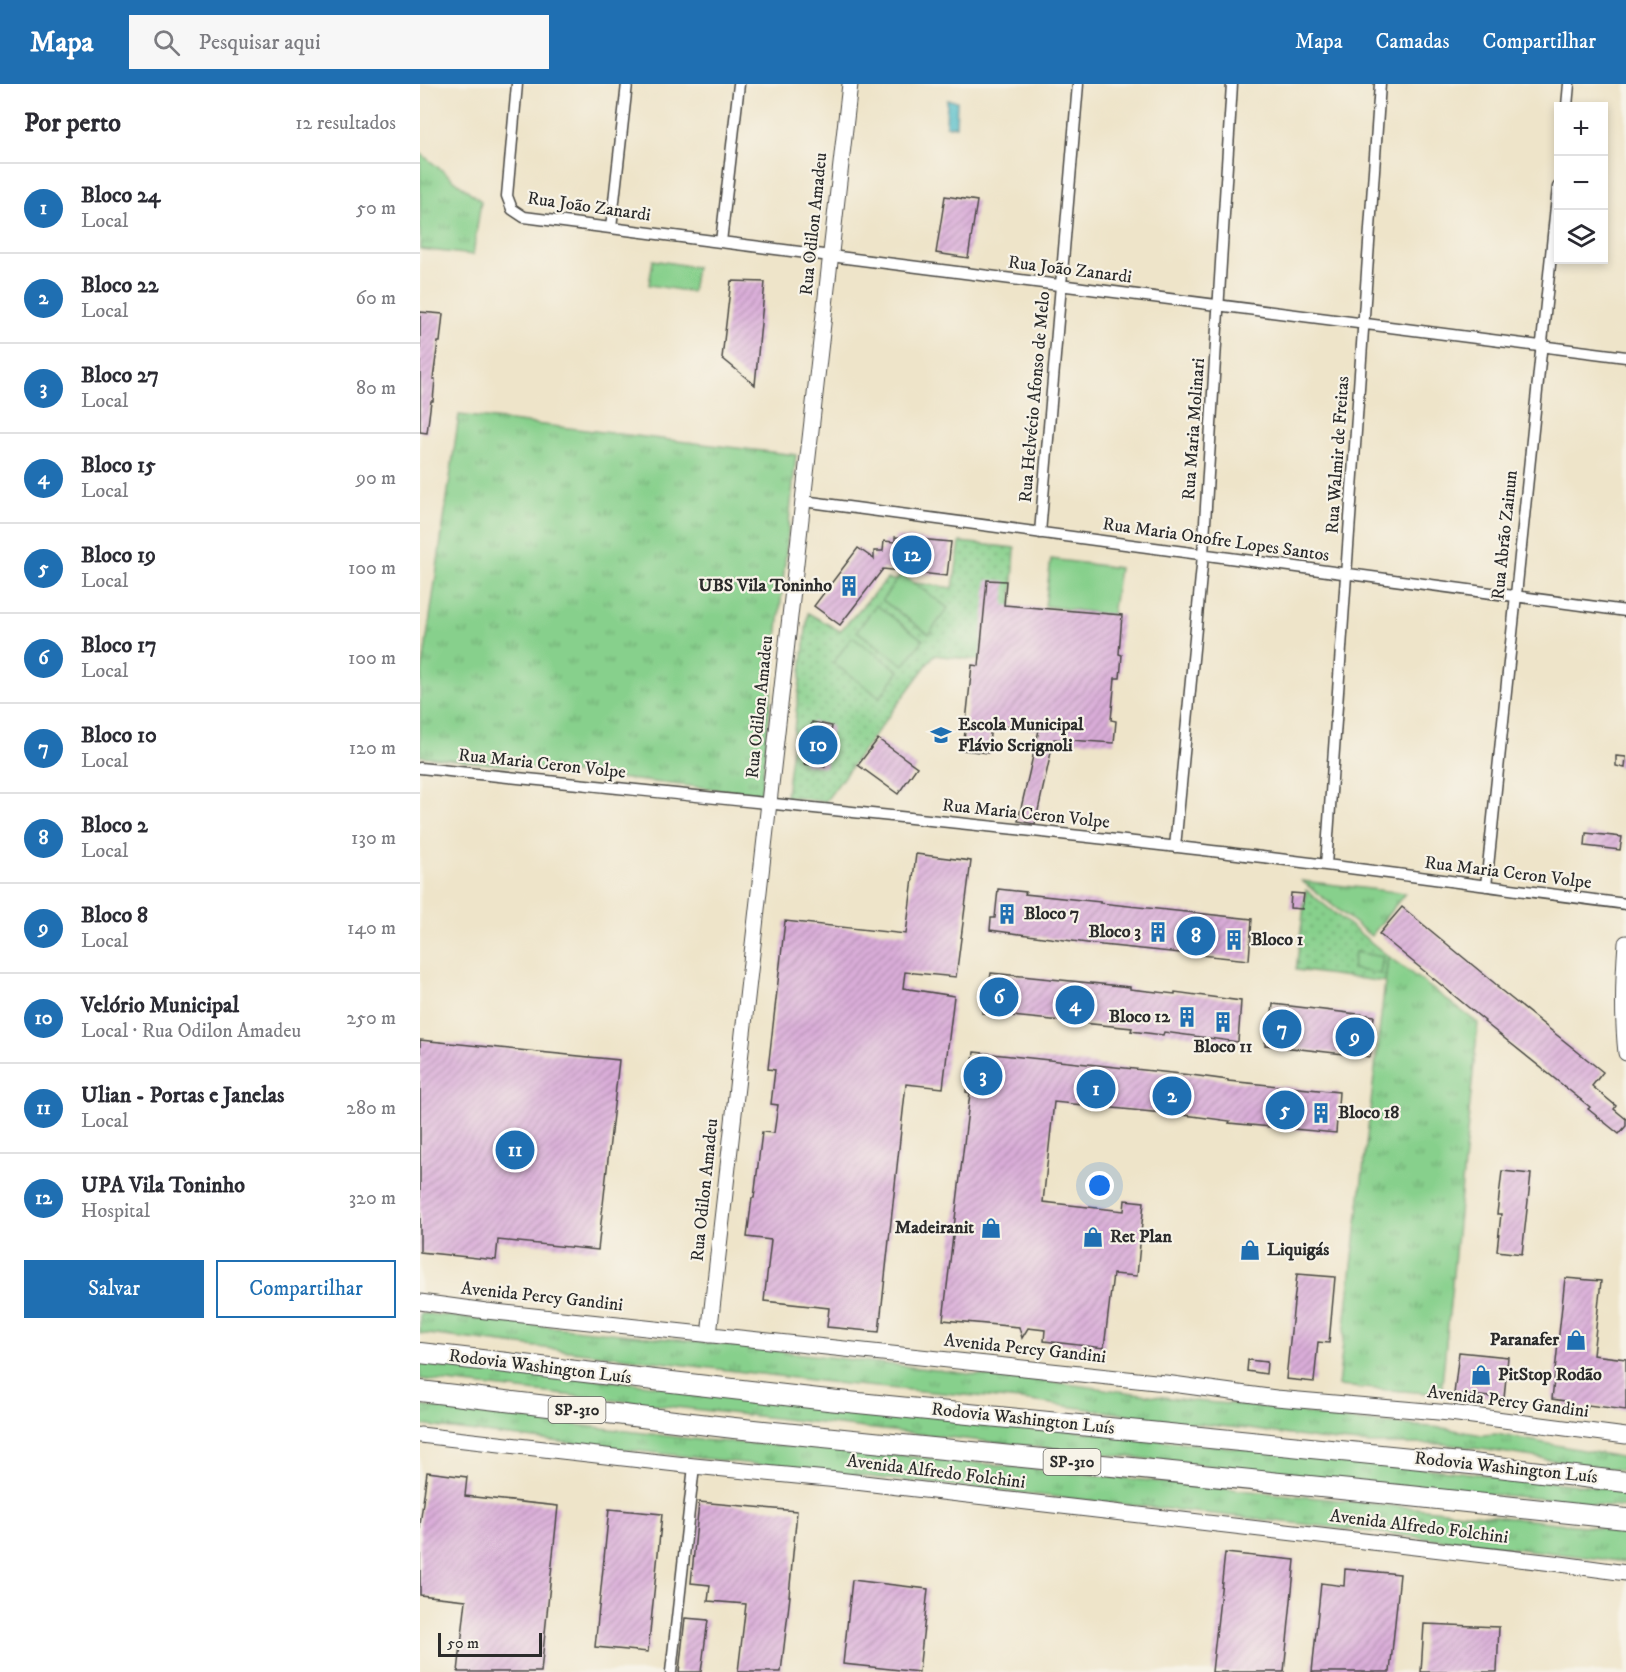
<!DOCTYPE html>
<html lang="pt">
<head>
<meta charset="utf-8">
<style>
	body { margin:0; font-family:"IM FELL DW Pica",serif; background:#f7f7f7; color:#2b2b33 }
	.controls { position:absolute; right:18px; top:18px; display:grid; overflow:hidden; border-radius:0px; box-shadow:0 3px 9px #0003 }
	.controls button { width:54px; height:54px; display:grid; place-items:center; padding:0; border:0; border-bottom:2px solid #e1e1e2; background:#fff; color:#2b2b33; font:30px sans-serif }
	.scale { position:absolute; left:18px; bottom:15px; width:104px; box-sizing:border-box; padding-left:6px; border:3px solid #2b2b2b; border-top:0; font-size:16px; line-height:21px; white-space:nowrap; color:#2b2b2b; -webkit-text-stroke:4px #f7f3e8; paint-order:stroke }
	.you { position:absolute; left:680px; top:1102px; width:21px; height:21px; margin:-15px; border:4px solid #fff; border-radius:50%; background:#1a73e8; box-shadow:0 0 0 9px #1a73e833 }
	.badge { display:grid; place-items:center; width:39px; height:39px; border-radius:50%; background:#1f6fb2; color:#fff; font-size:20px; font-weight:700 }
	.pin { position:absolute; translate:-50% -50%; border:3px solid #fff; box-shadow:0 2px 6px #0006 }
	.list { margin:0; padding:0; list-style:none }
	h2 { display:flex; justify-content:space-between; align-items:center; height:78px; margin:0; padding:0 24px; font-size:26px }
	h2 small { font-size:20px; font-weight:400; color:#7c7c81 }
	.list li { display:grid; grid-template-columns:39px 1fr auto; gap:18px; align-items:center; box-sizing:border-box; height:90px; padding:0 24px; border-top:2px solid #e1e1e2 }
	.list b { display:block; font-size:22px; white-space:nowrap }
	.list p { margin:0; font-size:20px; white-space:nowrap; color:#7c7c81 }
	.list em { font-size:20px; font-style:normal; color:#7c7c81 }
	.actions { display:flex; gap:12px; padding:18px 24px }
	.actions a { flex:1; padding:14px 0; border:2px solid #1f6fb2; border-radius:0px; text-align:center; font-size:21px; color:#1f6fb2 }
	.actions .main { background:#1f6fb2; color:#fff }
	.icon { flex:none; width:33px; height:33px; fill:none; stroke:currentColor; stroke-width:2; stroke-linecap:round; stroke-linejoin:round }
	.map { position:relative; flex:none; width:1206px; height:1588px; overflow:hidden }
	header { display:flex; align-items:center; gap:36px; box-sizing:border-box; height:84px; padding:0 30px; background:#1f6fb2; color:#fff }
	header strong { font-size:28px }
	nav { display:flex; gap:33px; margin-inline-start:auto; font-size:21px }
	.search { width:420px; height:54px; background:#f7f7f7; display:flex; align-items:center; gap:15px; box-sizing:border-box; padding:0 21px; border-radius:0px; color:#7c7c81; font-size:22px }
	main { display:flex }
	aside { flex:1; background:#fff }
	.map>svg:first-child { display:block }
	.grass { fill:url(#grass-tufts); stroke:#597e5c; stroke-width:1.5 }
	.park { fill:url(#park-dots); stroke:#597e5c; stroke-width:1.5 }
	.garden { fill:#87d08c; stroke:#597e5c; stroke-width:1.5 }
	.water { fill:#4fbcc8; stroke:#3d747a; stroke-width:1.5 }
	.building { fill:url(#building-hatch) }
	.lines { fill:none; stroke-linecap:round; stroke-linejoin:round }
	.street-casing { stroke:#484743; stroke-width:13 }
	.secondary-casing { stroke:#484743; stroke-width:17 }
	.highway-casing { stroke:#484743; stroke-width:22 }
	.street { stroke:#fff; stroke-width:10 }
	.secondary { stroke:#fff; stroke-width:15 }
	.highway { stroke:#fff; stroke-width:20 }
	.labels { text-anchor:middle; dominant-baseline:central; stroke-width:4.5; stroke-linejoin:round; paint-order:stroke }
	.shield { fill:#f7f3e8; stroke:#686764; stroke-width:1.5 }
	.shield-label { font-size:16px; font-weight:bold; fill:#2b2b2b }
	.street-label { font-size:18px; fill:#2b2b2b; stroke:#f7f3e8 }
	.poi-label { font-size:18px; font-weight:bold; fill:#2b2b2b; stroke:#f7f3e8; text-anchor:start }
</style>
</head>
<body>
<header>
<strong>Mapa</strong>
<div class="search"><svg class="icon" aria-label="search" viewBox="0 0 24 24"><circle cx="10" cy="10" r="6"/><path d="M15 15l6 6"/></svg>Pesquisar aqui</div>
<nav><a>Mapa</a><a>Camadas</a><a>Compartilhar</a></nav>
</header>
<main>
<aside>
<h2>Por perto<small>12 resultados</small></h2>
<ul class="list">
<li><span class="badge">1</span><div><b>Bloco 24</b><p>Local</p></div><em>50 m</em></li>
<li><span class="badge">2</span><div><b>Bloco 22</b><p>Local</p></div><em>60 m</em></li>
<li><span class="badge">3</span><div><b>Bloco 27</b><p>Local</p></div><em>80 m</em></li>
<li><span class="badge">4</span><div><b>Bloco 15</b><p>Local</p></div><em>90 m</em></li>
<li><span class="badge">5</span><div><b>Bloco 19</b><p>Local</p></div><em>100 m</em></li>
<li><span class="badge">6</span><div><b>Bloco 17</b><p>Local</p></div><em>100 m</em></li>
<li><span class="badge">7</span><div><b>Bloco 10</b><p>Local</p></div><em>120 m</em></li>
<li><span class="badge">8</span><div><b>Bloco 2</b><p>Local</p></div><em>130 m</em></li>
<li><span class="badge">9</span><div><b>Bloco 8</b><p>Local</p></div><em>140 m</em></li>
<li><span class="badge">10</span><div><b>Velório Municipal</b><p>Local · Rua Odilon Amadeu</p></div><em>250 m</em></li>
<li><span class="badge">11</span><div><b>Ulian - Portas e Janelas</b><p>Local</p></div><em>280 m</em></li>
<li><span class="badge">12</span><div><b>UPA Vila Toninho</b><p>Hospital</p></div><em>320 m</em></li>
</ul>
<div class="actions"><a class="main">Salvar</a><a>Compartilhar</a></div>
</aside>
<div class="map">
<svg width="1206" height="1588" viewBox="0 0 1206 1588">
	<defs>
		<pattern id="grass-tufts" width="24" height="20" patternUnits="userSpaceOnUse" patternTransform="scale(1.5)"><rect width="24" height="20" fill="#87d08c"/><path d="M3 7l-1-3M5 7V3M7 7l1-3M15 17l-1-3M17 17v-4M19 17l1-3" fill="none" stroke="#6fa973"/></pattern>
		<pattern id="park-dots" width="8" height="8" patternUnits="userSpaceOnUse" patternTransform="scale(1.5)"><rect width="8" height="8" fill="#87d08c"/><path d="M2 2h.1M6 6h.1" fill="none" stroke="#6fa973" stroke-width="1.8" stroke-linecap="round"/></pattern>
		<pattern id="building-hatch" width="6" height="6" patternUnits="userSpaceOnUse" patternTransform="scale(1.5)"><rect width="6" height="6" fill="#daadd9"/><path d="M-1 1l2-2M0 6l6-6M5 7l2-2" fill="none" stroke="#b18db0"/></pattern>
	</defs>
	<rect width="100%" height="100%" fill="#f7f3e8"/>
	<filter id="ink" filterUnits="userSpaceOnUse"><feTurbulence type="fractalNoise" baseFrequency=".0167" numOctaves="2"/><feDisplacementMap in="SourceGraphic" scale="12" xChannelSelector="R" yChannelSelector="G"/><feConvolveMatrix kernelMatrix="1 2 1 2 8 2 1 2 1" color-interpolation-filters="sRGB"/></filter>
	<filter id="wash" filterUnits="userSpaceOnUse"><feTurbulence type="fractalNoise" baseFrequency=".008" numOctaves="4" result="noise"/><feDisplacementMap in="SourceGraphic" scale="24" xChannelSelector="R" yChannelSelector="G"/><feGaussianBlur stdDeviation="1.35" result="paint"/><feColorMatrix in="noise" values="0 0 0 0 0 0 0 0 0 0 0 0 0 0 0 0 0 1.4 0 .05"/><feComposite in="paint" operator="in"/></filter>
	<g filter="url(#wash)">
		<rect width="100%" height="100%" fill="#eee4c9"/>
		<path class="grass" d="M0,69L61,117L53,171L0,165Z
			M39,331L376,371L341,710L0,672V603Z
			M882,797L985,809L951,852Z
			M968,872L1058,939L1021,1310L918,1302Z
			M0,1229L326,1263L591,1295L618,1296L773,1317L858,1324L917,1335L1023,1344L1062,1351L1076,1350L1206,1374V1387L1061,1365L1023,1360H951L897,1355L829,1345L759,1338L611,1317L424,1300L0,1249Z
			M0,1276L1206,1406V1424L1129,1415L989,1404L0,1295Z
			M0,1322L281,1356L441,1367L1111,1436L1206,1447V1478C805,1427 401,1392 0,1341Z"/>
		<path class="park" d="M540,458L595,464L588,580L514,571L405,718L366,712L388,529L420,547L467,495L533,504Z
			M886,806L968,872L965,898L876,886Z"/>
		<path class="garden" d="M233,176L276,183L272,208L229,201Z
			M631,475L699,484L692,531L625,522Z
			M481,490L528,524L509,550L462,516Z
			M456,521L503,556L484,581L437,547Z
			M432,553L479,587L460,613L413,579Z
			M935,868L963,873L960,890L932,885Z"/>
		<path class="water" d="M527,16L537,17L536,42H526Z"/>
		<g id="blocks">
			<path class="building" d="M525,112L557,117L548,174L516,169Z
				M311,197L345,198L335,301L302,274Z
				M0,228L23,230L20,258H18L13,295H15L13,317H11L7,349L0,348Z
				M475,453L531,458L527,492L463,485L420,541L394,522L438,464L454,475V467H463L464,457L475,458Z
				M567,496L586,497L584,521L702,531L699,570L702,571L700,594H695L691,636L696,637L694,659L634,655L615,740L598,737L619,646L571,641L568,669L543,666L552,581L559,582Z
				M392,638L412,642L405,683L384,680Z
				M458,655L497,683L478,710L438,681Z
				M1196,672L1206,673L1205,684L1196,682Z
				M1166,749L1202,753L1200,766L1165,762Z
				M496,770L551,777L536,893L485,888L483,904L534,912L523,1004L486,1000L459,1248L407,1243L409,1224L344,1217L351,1156L327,1153L332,1114H334L342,1048L354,1049L358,1021L351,1020L355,986L348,985L365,837L486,850Z
				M578,805L606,808L605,810L681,818L680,819L832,835L829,876L682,861L570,846L571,834H575Z
				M871,809L884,810L882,825L870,824Z
				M982,823L1078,902L1077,903L1183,988L1172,1002L1196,1022L1194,1025L1206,1035V1042L1199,1050L1168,1025L1170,1023L1064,938L1065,937L959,850Z
				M571,889L710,903V905L755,910V908L821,917L818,958L744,948L743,951L711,947L712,944L562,929L564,917H567Z
				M853,920L954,932L950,962H952L950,973L845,961L846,948L850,949Z
				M0,956L199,976L178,1166L78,1156L76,1176L0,1168Z
				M554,968L771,991L808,996V997L919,1008L916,1049L809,1039L810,1037L772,1032L634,1018L623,1118L704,1127L705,1116L724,1118L717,1192L693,1190L684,1264L624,1257L625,1246L608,1244L602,1254L599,1243L523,1236L550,1009L546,1008L547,996H551Z
				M1082,1087L1111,1090L1102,1170L1077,1167L1081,1130H1077Z
				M877,1190L915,1193L909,1259L898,1258L894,1298L866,1295Z
				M1145,1194L1181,1197L1173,1271L1206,1275V1326L1168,1321L1167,1325L1144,1323L1145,1317L1132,1315Z
				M1039,1268L1088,1273L1084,1314L1034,1310Z
				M828,1276L847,1278L846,1290L827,1287Z
				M7,1388L47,1393L45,1412L138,1422L121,1588H38L46,1516L0,1511V1441Z
				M279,1418L377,1427L369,1512H370L361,1588H318L326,1520L288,1517L290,1501L271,1499Z
				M189,1425L242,1430L228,1568L175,1563Z
				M805,1469L875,1476L864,1588H792Z
				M925,1485L980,1490L970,1588H892L901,1499L924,1502Z
				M432,1496L508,1505L499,1588L423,1580Z
				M265,1534L288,1536L281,1588H259Z
				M1004,1540L1079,1543L1077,1588H1001Z"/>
		</g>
	</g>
	<g filter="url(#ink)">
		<use href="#blocks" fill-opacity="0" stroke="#484743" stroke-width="1.5"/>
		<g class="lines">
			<g class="street-casing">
				<path id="street" d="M97,0L87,112L92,125L104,133L1206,273
					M1147,22L1149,0
					M191,144L207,0
					M301,158L319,0
					M383,417L1206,527
					M620,449L658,0
					M0,684C253,710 506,734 758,763C908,780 1057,801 1206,820
					M755,763L783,471L812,0
					M906,781L960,0
					M1066,802L1138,103
					M251,1588L274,1382"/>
			</g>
			<g class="secondary-casing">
				<path id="secondary" d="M1206,859C1203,897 1202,932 1206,969
					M0,1218L66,1227L745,1299L856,1314L1030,1329L1206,1352
					M289,1251L430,0
					M0,1351L274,1382L418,1396L1133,1479L1206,1489"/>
			</g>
			<g class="highway-casing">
				<path id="highway" d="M0,1269L408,1316L1061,1381L1206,1398
					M0,1307L314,1344L990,1412L1206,1435"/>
			</g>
			<use href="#street" class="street"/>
			<use href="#secondary" class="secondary"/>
			<use href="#highway" class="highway"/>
		</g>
	</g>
	<defs>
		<g id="building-bare" transform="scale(1.62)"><path d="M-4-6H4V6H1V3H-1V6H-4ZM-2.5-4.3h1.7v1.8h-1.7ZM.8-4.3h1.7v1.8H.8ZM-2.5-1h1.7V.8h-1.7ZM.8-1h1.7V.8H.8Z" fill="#1f6fb2" stroke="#f7f3e8" stroke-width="2.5" paint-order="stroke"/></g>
		<g id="school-bare" transform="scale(1.62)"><path d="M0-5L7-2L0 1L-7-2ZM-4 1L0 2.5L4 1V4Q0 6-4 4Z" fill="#1f6fb2" stroke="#f7f3e8" stroke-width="2.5" paint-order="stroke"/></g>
		<g id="shop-bare" transform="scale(1.62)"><path d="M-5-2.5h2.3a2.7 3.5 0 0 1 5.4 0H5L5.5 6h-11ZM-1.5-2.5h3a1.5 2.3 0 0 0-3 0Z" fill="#1f6fb2" stroke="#f7f3e8" stroke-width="2.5" paint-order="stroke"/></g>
	</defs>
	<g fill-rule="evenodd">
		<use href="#building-bare" x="429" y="502"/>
		<use href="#school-bare" x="521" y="651"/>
		<use href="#building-bare" x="587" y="830"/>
		<use href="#building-bare" x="738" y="848"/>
		<use href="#building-bare" x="814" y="856"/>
		<use href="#building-bare" x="767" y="933"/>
		<use href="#building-bare" x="803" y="938"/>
		<use href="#building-bare" x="901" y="1029"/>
		<use href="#shop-bare" x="571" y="1144"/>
		<use href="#shop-bare" x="673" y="1153"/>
		<use href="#shop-bare" x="830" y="1166"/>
		<use href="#shop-bare" x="1156" y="1256"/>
		<use href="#shop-bare" x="1061" y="1291"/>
	</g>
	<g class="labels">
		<g class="shield">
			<rect x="128.5" y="1313" width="57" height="26" rx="4.5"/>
			<rect x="623.5" y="1365" width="57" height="26" rx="4.5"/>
		</g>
		<g class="shield-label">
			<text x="157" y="1326">SP-310</text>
			<text x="652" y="1378">SP-310</text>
		</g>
		<g class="street-label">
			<text transform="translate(169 123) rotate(8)">Rua João Zanardi</text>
			<text transform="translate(394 140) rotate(-84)">Rua Odilon Amadeu</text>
			<text transform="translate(650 186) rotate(7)">Rua João Zanardi</text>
			<text transform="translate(615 313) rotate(-85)">Rua Helvécio Afonso de Melo</text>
			<text transform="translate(774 345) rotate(-86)">Rua Maria Molinari</text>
			<text transform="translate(918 371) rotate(-86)">Rua Walmir de Freitas</text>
			<text transform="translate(1085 451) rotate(-84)">Rua Abrão Zainun</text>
			<text transform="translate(796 456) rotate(8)">Rua Maria Onofre Lopes Santos</text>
			<text transform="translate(340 623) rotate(-84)">Rua Odilon Amadeu</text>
			<text transform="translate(122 680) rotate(6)">Rua Maria Ceron Volpe</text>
			<text transform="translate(606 730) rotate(6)">Rua Maria Ceron Volpe</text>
			<text transform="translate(1088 789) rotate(7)">Rua Maria Ceron Volpe</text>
			<text transform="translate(285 1106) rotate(-84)">Rua Odilon Amadeu</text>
			<text transform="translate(122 1213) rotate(6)">Avenida Percy Gandini</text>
			<text transform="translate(605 1265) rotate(6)">Avenida Percy Gandini</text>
			<text transform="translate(120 1283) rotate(7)">Rodovia Washington Luís</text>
			<text transform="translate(1088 1318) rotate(7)">Avenida Percy Gandini</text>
			<text transform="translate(603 1335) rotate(6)">Rodovia Washington Luís</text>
			<text transform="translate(1086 1384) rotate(6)">Rodovia Washington Luís</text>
			<text transform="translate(516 1388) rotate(7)">Avenida Alfredo Folchini</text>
			<text transform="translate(999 1443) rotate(7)">Avenida Alfredo Folchini</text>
		</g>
		<g class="poi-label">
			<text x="412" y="502" text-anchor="end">UBS Vila Toninho</text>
			<text x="538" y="641">Escola Municipal<tspan x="538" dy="21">Flávio Scrignoli</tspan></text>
			<text x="604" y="830">Bloco 7</text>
			<text x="721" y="848" text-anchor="end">Bloco 3</text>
			<text x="831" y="856">Bloco 1</text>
			<text x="750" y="933" text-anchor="end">Bloco 12</text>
			<text x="803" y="963" text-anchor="middle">Bloco 11</text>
			<text x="918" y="1029">Bloco 18</text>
			<text x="554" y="1144" text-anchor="end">Madeiranit</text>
			<text x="690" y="1153">Ret Plan</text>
			<text x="847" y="1166">Liquigás</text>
			<text x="1139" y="1256" text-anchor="end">Paranafer</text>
			<text x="1078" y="1291">PitStop Rodão</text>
		</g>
	</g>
</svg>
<div class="controls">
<button>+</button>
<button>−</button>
<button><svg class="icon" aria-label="layers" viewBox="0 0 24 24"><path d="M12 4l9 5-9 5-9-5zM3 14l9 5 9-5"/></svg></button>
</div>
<div class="scale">50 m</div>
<div class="you"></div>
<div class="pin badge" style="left:676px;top:1005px">1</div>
<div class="pin badge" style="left:752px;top:1012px">2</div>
<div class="pin badge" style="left:563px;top:992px">3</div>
<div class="pin badge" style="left:655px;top:921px">4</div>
<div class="pin badge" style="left:865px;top:1026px">5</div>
<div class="pin badge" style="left:579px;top:913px">6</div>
<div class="pin badge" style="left:862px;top:945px">7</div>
<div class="pin badge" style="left:776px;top:852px">8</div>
<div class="pin badge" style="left:935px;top:953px">9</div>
<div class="pin badge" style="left:398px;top:661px">10</div>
<div class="pin badge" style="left:95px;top:1066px">11</div>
<div class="pin badge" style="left:492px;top:471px">12</div>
</div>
</main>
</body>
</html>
